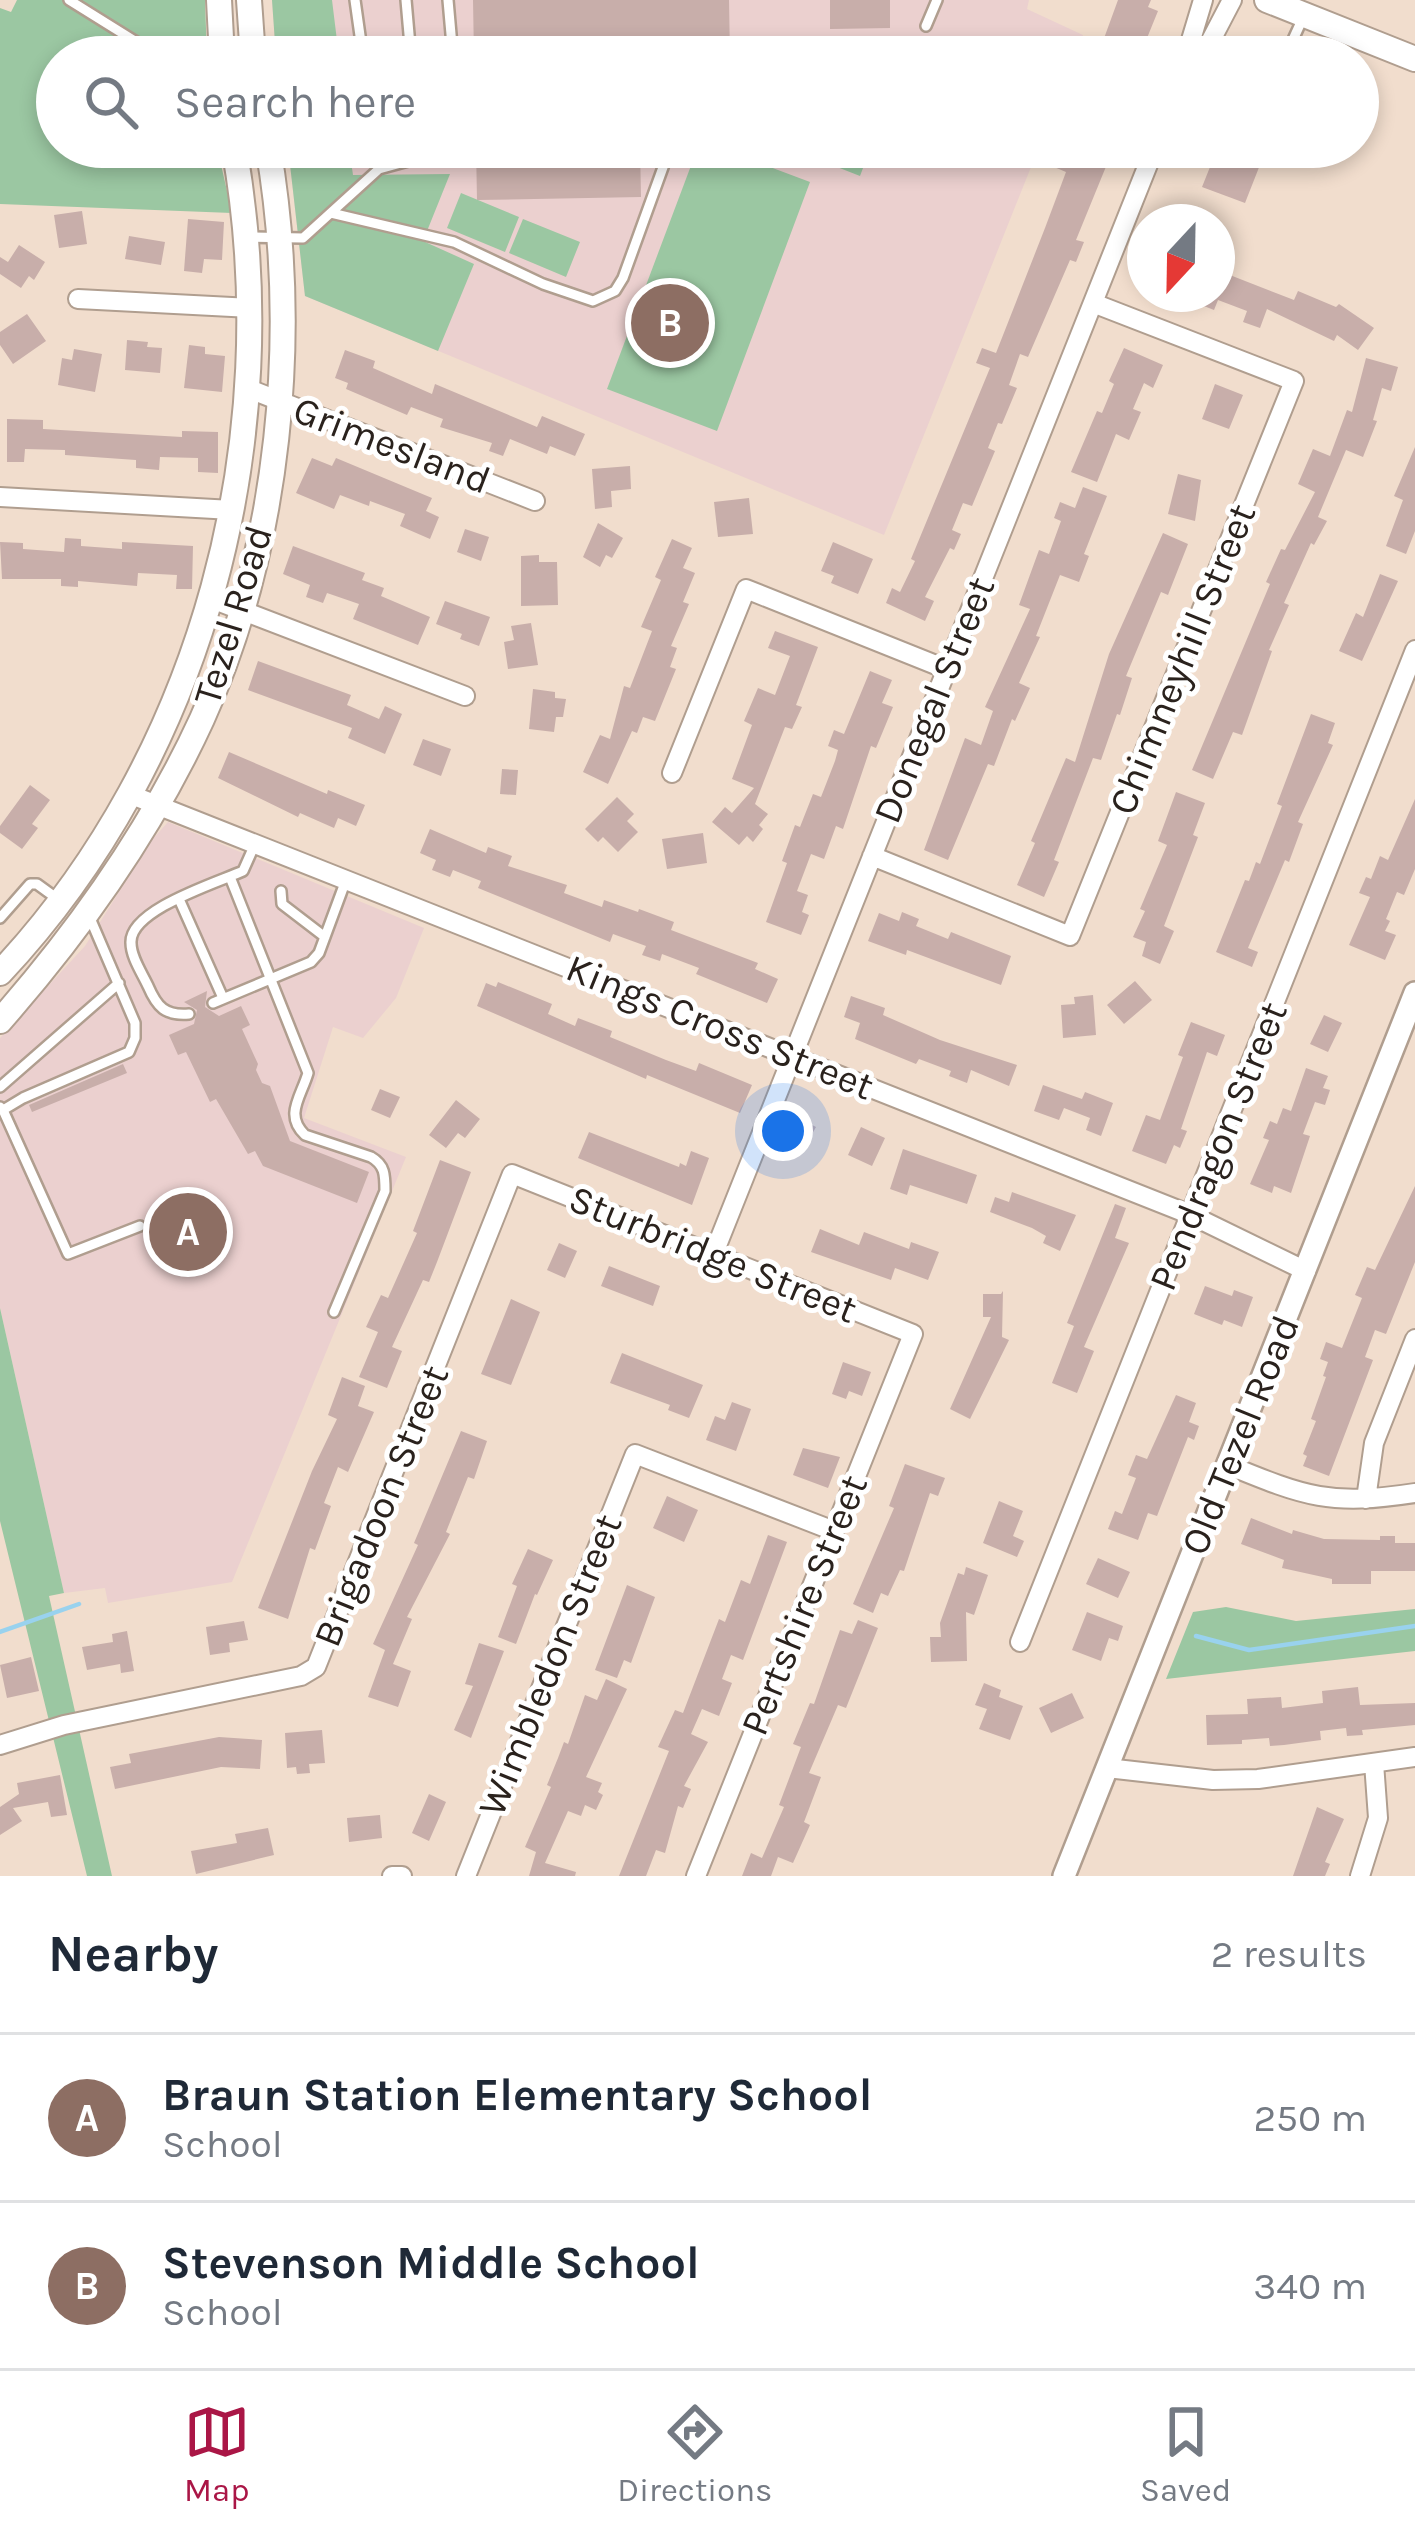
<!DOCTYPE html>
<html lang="en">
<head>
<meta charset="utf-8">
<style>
	body { margin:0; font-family:Karla,sans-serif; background:#f2f2f3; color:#1f2937 }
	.compass { position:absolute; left:1127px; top:204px; width:108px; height:108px; border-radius:50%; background:#fff; box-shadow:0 6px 18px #0003; rotate:202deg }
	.you { position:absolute; left:783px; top:1131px; width:42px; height:42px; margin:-30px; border:9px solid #fff; border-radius:50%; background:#1a73e8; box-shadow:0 0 0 18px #1a73e833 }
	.badge { display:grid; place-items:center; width:78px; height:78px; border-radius:50%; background:#aa1646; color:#fff; font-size:39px; font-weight:700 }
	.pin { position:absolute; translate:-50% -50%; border:6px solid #fff; box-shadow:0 3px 12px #0006 }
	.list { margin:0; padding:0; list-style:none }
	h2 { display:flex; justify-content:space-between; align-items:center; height:156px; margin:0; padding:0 48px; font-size:51px }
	h2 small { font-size:39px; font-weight:400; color:#747a83 }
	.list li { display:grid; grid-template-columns:78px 1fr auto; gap:36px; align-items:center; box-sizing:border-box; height:168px; padding:0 48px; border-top:3px solid #e0e1e3 }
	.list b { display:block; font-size:45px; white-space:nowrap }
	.list p { margin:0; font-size:39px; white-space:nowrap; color:#747a83 }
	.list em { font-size:39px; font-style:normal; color:#747a83 }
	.icon { flex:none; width:66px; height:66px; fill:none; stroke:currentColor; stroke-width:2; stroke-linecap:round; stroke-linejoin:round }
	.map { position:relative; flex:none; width:1415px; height:1876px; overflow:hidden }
	.search { position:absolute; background:#fff; box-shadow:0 6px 18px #0003; left:36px; right:36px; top:36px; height:132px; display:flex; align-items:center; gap:30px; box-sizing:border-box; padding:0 42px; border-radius:66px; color:#747a83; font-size:45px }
	.sheet { height:492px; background:#fff }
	nav { display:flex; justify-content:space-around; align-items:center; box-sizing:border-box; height:168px; border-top:3px solid #e0e1e3; background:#fff; font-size:33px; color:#747a83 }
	nav a { display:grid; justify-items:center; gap:6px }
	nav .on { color:#aa1646 }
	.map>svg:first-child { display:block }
	.education { fill:#ebd0cf }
	.green { fill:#9bc7a2 }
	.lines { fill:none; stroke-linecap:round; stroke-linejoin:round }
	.stream { stroke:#99d2ee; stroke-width:4.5 }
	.building { fill:#c8aeaa }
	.service-casing { stroke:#b09e8f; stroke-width:14 }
	.minor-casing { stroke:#b09e8f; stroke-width:22 }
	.tertiary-casing { stroke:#b09e8f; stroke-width:26 }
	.secondary-casing { stroke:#b09e8f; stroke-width:28 }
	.service { stroke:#fff; stroke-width:9 }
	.minor { stroke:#fff; stroke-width:18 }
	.tertiary { stroke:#fff; stroke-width:21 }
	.secondary { stroke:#fff; stroke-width:24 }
	.labels { text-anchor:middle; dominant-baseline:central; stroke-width:10; stroke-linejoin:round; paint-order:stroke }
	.street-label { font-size:39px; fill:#2a221d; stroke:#fff }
</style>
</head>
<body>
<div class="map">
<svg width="1415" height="1876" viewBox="0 0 1415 1876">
	<rect width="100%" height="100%" fill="#f1ddcd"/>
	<path class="education" d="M272,0H1029L1027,9L1083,35L1075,57H276Z
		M288,147H1039L884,535L305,296Z
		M168,822L424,928L396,998L363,1038L333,1027L304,1118L406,1157L232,1582L108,1603L105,1588L64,1593L0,1308V1038L85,946L151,841Z"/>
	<path class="green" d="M17,0H205L207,57H57V147H217L232,213L0,204V8L11,12Z
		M272,0H332L339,57H276Z
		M288,147H349L353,175L450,174L423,241L474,264L438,351L305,296Z
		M698,147H717L810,182L717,431L607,389Z
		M786,147H871L860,176Z
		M461,193L519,217L505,252L447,228Z
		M523,219L580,242L566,277L509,253Z
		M0,1308L64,1593L49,1596L112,1876H87L0,1521Z
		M1226,1607L1296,1621L1415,1609V1651L1166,1679L1193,1612Z"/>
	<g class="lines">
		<path class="stream" d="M0,1632L79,1604
			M1196,1636L1249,1650L1415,1626"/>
	</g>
	<path class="building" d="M473,0H729L730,57H474Z
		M830,0H890V28L830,29Z
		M1118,0H1151L1148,7L1158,11L1147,38L1156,41L1150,57L1123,52L1122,57H1112L1099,52Z
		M476,147H640L641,197L477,200Z
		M1055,147H1114L1076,240L1084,242L1076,262L1070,260L1028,357L1020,354L1009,385L1017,388L1002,424L998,423L988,448L995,451L972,506L963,503L952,530L961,534L954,550L950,548L925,597L934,601L925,621L886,603L892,588L900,592L915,561L911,559L990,368L976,363L982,348L996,353L1045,228L1066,172L1047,164Z
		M1218,147H1267L1245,203L1202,187Z
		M82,211L87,244L59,248L54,215Z
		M188,219L224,222L222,260L204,259L202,273L184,271Z
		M129,236L165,242L161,265L125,259Z
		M19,245L45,262L34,280L29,276L21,288L0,274V257L8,262Z
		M1217,270L1294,300L1298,291L1336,307L1339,304L1374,328L1358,350L1337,335L1334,341L1267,309L1260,328L1243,322L1247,311L1218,300L1214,310L1176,295L1217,294Z
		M27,314L46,341L13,364L0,345V332Z
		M127,340L148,342L147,347L162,348L160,373L125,370Z
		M189,345L205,347V354L225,356L222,392L184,388Z
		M1124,348L1163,365L1153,388L1144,383L1133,409L1141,412L1129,440L1116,434L1097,482L1071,472L1097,411L1102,413L1114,384L1109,381Z
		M74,349L102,354L95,392L58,385L62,358L72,360Z
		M345,350L375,361L373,368L432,394L435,384L537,427L542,416L585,434L575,456L550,446L547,454L510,439L503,456L489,451L492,443L440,427L443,419L411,407L407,415L346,389L348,383L335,378Z
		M1366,358L1398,367L1391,391L1382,388L1373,420L1377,421L1363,457L1346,450L1318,517L1327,521L1314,545L1311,543L1284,603L1289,605L1269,650L1272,651L1242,735L1233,732L1213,779L1192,770L1270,584L1266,582L1281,549L1285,550L1315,492L1298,484L1313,449L1330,456L1347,410L1352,412Z
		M1215,384L1243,395L1229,429L1202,419Z
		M7,419L43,420V429L182,437V431L218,432V473L198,472V458L160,457L159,470L136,468V460L65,455V450L25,449L24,462H7Z
		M1415,447V531L1406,554L1386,546L1403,500L1394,496Z
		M312,458L332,466L336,458L432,498L426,511L439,517L430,539L400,526L405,514L370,501L369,506L340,495L334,509L296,493Z
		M630,466L631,489L611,491L612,507L595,509L592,469Z
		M1178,474L1201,480L1195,521L1168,514Z
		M1083,487L1107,496L1084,554L1089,556L1079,582L1060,575L1036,636L1040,637L1019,683L1030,688L1015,721L1012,719L994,766L988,764L948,860L924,850L965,738L981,745L993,711L985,707L1030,609L1019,605L1039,550L1049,554L1061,521L1054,518L1060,502L1075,508Z
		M749,498L753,534L718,537L714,502Z
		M598,523L623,538L612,558L606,555L600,567L583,557Z
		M465,529L489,537L481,561L457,552Z
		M1163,533L1188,544L1168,595L1161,592L1126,676L1132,678L1120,715L1117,714L1101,760L1093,758L1054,860L1059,862L1044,897L1017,885L1035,843L1031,841L1066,758L1075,762L1109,654Z
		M65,538L81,539V546L122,549V542L193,546L192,589H176L177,575L138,573L137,586L78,581V587L61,586V579H2L0,542L23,543V549L64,552Z
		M672,539L692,548L683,568L695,573L683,602L689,604L671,646L677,648L670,667L676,669L655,721L643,717L637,733L632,731L608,784L583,772L600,735L610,739L624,686L630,688L652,631L641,627L661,580L655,577Z
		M833,542L873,559L858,594L831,583L834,576L821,571Z
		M293,546L365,573L362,580L384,588L381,596L430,617L418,645L353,619L359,604L327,593L323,603L306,597L310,585L283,574Z
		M539,555V562H557L558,605L521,606V556Z
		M1380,574L1398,581L1362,661L1339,651L1356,613L1363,617Z
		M445,601L490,617L479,646L460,639L462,634L436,624Z
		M531,623L538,665L508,669L504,642L514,640L511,626Z
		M775,631L818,647L796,705L802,707L792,729L785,727L755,804L768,814L759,825L763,829L753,842L747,836L739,845L712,822L725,807L732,813L754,788L732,779L752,725L744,721L758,688L775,695L790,656L768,648Z
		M258,661L351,695L347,705L379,719L385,706L402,714L385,754L348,738L352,728L248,690Z
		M870,671L892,680L882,703L893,707L876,748L871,746L843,829L836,826L824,859L811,854L797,891L808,895L802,912L809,915L801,935L766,922L787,863L782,861L795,825L800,827L813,794L821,797L835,761L838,750L828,746L834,730L844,734Z
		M533,689L555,692V698L566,699L563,717H556L554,732L529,729Z
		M1311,714L1335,723L1328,743L1333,745L1298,822L1303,824L1289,862L1285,860L1248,948L1258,952L1252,967L1216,952L1245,880L1249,881L1256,862L1260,864L1282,806L1277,804Z
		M423,739L451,749L441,776L413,765Z
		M229,752L327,794L328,790L365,805L356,826L338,818L334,828L300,813L298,817L218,778Z
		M502,769L518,770L516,795L500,794Z
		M30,785L50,800L32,824L38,828L22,849L0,833V826Z
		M1176,792L1205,803L1193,835L1198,837L1164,926L1174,931L1160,964L1142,956L1146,942L1133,937L1145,911L1140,909L1167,845L1158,841Z
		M617,797L634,814L627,821L638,832L618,852L603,837L598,842L585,829Z
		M1415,799V869L1404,895L1397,892L1386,919L1390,921L1385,931L1396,935L1385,960L1349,945L1370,897L1359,893L1366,877L1371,879L1380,856L1388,860Z
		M430,829L486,853L488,847L512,856L508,866L567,885L564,893L602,907L604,900L638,912L639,909L674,922L671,930L758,963L755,969L778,979L767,1003L696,974L699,968L662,954L660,961L642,955L646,946L613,934L610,942L478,888L481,881L453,870L450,877L432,870L436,860L420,853Z
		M703,833L707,863L667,869L662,839Z
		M902,912L919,919L916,926L948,939L951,932L1011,956L1001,985L907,950L906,955L868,941L879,913L899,921Z
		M1135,981L1152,1000L1124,1024L1107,1005Z
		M498,982L552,1004L548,1014L575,1026L578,1018L612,1031L610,1037L666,1060L696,1071L699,1063L752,1085L740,1113L647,1075L646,1079L477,1006L486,983L496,987Z
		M207,991L205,1007L219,1016L241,1006L250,1025L242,1029L258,1064L256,1070L262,1083L270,1086L290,1141L369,1172L357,1203L263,1166L255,1151L248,1154L216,1099L210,1102L186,1052L178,1055L169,1035L194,1024L197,1010L184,1002Z
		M1093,995L1096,1035L1063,1038L1061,1005L1075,1004L1074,997Z
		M851,996L885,1008L883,1015L940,1040L1017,1065L1009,1086L971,1070L967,1083L949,1076L951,1071L919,1059L916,1064L855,1039L860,1023L844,1017Z
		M1324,1015L1342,1023L1328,1052L1310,1044Z
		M1191,1022L1225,1035L1217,1056L1207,1052L1181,1129L1187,1131L1180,1148L1174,1145L1166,1164L1132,1151L1146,1115L1160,1120L1183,1057L1178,1055Z
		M123,1064L127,1073L32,1112L29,1105Z
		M1306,1068L1328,1076L1323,1088L1330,1090L1325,1105L1315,1102L1303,1134L1310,1136L1291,1193L1274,1186L1272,1193L1250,1184L1269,1140L1263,1138L1270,1121L1277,1124L1283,1108L1291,1111Z
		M1043,1085L1082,1099L1085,1092L1113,1103L1101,1136L1086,1130L1090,1118L1064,1108L1059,1120L1034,1111Z
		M380,1089L400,1097L390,1118L371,1110Z
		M456,1100L480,1119L465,1138L458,1133L446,1148L429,1135Z
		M799,1118L816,1127L807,1143L791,1135Z
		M861,1127L885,1138L872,1166L848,1155Z
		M589,1132L679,1167L680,1163L686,1166L691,1151L709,1158L692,1205L578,1158Z
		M903,1149L977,1175L967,1204L910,1185L907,1195L890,1189Z
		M440,1160L471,1172L437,1262L429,1282L423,1280L392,1347L402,1351L387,1388L359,1377L378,1332L366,1327L381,1295L388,1298L417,1233L413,1231Z
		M1415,1186V1262L1386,1334L1375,1330L1365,1357L1373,1360L1329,1476L1303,1466L1307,1456L1303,1454L1316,1421L1311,1419L1326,1377L1323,1376L1328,1362L1320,1359L1326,1342L1342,1348L1362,1298L1355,1295L1367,1267L1375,1270Z
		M1012,1192L1076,1215L1060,1251L1043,1243L1046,1236L1032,1228L990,1212L995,1197L1009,1202Z
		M1115,1204L1126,1208L1115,1238L1129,1243L1084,1347L1094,1351L1077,1393L1052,1383L1074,1326L1067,1323Z
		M820,1229L859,1245L864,1232L909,1249L911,1242L939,1252L928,1280L895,1268L891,1280L811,1252Z
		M559,1243L577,1251L565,1278L547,1270Z
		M609,1266L660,1286L653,1306L601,1286Z
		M1205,1286L1232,1296L1234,1290L1253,1297L1242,1327L1224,1320L1222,1325L1194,1314Z
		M1003,1291L1002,1337L1009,1340L970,1419L950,1409L991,1317H983V1294H1001Z
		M511,1299L540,1312L511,1385L481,1374Z
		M622,1353L703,1385L689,1418L668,1410L670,1405L610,1383Z
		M843,1362L871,1372L862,1396L849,1391L846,1399L832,1394Z
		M342,1377L365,1386L358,1406L374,1412L348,1472L338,1467L324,1503L331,1506L315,1550L310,1548L288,1619L258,1608L312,1471L337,1419L328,1415Z
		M1176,1395L1196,1403L1189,1422L1199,1426L1194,1440L1188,1437L1157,1516L1148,1513L1138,1540L1108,1529L1115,1511L1122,1514L1136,1478L1128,1475L1136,1455L1147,1459Z
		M732,1402L751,1409L736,1451L706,1440L715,1416L725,1420Z
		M461,1431L487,1441L474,1479L468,1477L446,1532L450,1534L407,1617L412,1619L393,1664L411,1671L398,1707L368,1697L385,1650L373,1644L418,1545L414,1543Z
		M803,1448L840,1457L828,1488L793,1475Z
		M905,1464L945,1478L938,1496L930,1493L904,1571L900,1570L888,1596L881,1593L873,1613L853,1604L894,1508L889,1506Z
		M667,1496L698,1510L684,1542L653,1528Z
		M999,1501L1023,1511L1013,1536L1024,1541L1017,1557L983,1543Z
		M1251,1518L1292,1534L1293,1530L1324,1539L1380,1540V1536H1395V1543H1415V1571H1371V1584H1332V1579L1282,1568L1284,1560L1241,1544Z
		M768,1535L787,1542L743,1660L731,1655L722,1679L732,1683L719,1716L702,1709L691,1734L708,1742L684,1786L691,1789L683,1808L678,1806L665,1853L656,1850L646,1876H619L669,1751L658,1747L675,1710L683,1713L719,1619L725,1622L741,1580L750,1584Z
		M528,1549L553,1560L537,1595L535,1594L516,1644L498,1637L517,1586L512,1584Z
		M1098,1558L1130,1572L1118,1598L1086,1584Z
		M966,1567L988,1575L974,1615L966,1612L967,1661L931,1662L930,1637H941L940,1623L958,1573L964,1575Z
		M627,1585L655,1597L631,1663L624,1660L617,1678L595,1670Z
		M1087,1612L1123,1626L1118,1641L1109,1638L1101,1661L1072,1650Z
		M858,1620L878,1628L846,1708L838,1705L809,1773L821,1777L804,1822L810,1825L793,1863L778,1857L771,1876H742L751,1853L762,1858L784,1807L779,1805L801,1747L793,1744L810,1703L814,1704L840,1630L852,1634Z
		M244,1621L248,1640L229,1643L230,1652L210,1655L206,1627Z
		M127,1631L134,1671L121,1673L120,1664L87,1670L82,1647L113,1642L112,1634Z
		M479,1643L504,1651L471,1738L454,1730L473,1686L465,1684Z
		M31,1657L39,1691L7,1698L0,1665Z
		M606,1679L627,1689L586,1777L602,1783L598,1792L603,1795L596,1810L585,1805L581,1816L568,1811L545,1863L576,1872L575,1876H529L536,1852L525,1847L551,1787L547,1785L558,1758L564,1742L568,1744L585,1695L597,1700Z
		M984,1683L1001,1690L999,1697L1023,1706L1010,1740L979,1729L987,1709L975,1705Z
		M1358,1687L1360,1705L1415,1703V1725L1362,1730L1363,1735L1347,1736L1346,1728L1320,1731L1321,1740L1284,1745L1270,1746L1269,1738L1242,1740V1744L1207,1745L1206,1715L1248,1714L1247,1699L1281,1697L1282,1708L1323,1703L1322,1691Z
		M1072,1693L1084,1718L1051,1733L1039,1708Z
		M322,1730L325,1763L309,1764L310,1773L297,1774L296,1767L287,1768L285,1733Z
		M219,1737L262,1740L260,1769L221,1767L115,1789L110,1767L131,1763L129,1754Z
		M60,1775L67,1815L51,1817L48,1802L13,1808L22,1821L0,1835V1807L19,1794L17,1783Z
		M429,1794L446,1802L429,1841L412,1833Z
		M1317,1807L1344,1819L1325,1862L1330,1864L1325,1876H1293Z
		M380,1815L382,1838L349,1842L347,1818Z
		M268,1828L274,1855L196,1874L191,1851L237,1843L235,1834Z"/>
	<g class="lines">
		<g class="service-casing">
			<path id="service" d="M69,0L138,43L173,57
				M355,0L363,57
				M406,0L411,57
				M448,0L453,57
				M926,26L937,0
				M1244,57L1249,50L1268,57
				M1285,57L1302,20
				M376,147L379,169
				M331,213L454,242L543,284L593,301L615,291L623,278L670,148
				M247,237L303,238L379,169L412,160L463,155L462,147
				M230,877L308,1073C301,1097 284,1115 305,1135L371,1157C385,1165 385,1175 385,1191L334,1312
				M281,891L282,904L325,937
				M179,899L223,998
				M0,918L30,884H37L59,900
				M213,1003L311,962L319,953L346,880
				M189,1014C165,1016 157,1007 148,986C142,973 131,957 131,943C129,910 216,883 243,871L255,844
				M0,1087L119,983
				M0,1107L3,1110L23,1098L129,1052L135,1038V1023L90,918
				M3,1110L68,1254L140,1226"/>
		</g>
		<g class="minor-casing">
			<path id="minor" d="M1192,57L1208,46L1232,0
				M1192,57L1191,40L1203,0
				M78,299L251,308
				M249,389L535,501
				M0,497L232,510
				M212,599L465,696
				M672,773L746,589L946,669
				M129,794L1191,1215L1306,1271
				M872,856L1070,936L1294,381L1093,303
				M714,1253L1155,147
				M1228,1465C1306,1497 1330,1506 1415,1493
				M1366,1499L1374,1443L1415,1339
				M1020,1642L1415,650
				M0,1745L64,1725L301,1676L316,1667L512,1174L913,1334L696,1876
				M1107,1768L1213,1780L1258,1779L1415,1757
				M392,1876H402
				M466,1876L635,1454L834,1531
				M1360,1876L1378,1818L1374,1763"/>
		</g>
		<g class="tertiary-casing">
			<path id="tertiary" d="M1064,1876L1415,993"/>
		</g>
		<g class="secondary-casing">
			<path id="secondary" d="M219,0L222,57
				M249,0L253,57
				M1267,0L1415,59
				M0,973C205,755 286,438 234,147
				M0,1021C80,930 151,830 202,719C280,546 300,334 268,147"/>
		</g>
		<use href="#service" class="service"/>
		<use href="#minor" class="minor"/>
		<use href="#tertiary" class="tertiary"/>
		<use href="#secondary" class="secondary"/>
	</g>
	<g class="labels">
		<g class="street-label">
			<text transform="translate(392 445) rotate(21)">Grimesland</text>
			<text transform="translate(233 615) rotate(-73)">Tezel Road</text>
			<text transform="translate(1182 659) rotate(-68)">Chimneyhill Street</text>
			<text transform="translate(934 700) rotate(-68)">Donegal Street</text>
			<text transform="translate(720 1027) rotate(22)">Kings Cross Street</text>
			<text transform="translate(1218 1146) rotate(-68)">Pendragon Street</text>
			<text transform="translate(713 1254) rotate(22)">Sturbridge Street</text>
			<text transform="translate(1240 1435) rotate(-68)">Old Tezel Road</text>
			<text transform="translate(381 1506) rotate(-68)">Brigadoon Street</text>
			<text transform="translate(804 1605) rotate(-68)">Pertshire Street</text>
			<text transform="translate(550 1665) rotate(-68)">Wimbledon Street</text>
		</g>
	</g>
</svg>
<svg class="compass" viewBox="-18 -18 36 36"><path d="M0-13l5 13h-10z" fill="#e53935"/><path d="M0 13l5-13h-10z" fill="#747a83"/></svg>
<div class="you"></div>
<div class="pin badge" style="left:188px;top:1232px;background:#8d6e63">A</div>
<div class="pin badge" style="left:670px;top:323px;background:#8d6e63">B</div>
<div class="search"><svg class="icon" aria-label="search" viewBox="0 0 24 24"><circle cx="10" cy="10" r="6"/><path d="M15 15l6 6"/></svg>Search here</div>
</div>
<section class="sheet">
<h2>Nearby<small>2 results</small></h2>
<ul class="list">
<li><span class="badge" style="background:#8d6e63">A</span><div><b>Braun Station Elementary School</b><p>School</p></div><em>250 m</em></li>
<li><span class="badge" style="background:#8d6e63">B</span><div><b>Stevenson Middle School</b><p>School</p></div><em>340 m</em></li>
</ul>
</section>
<nav>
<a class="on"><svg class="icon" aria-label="map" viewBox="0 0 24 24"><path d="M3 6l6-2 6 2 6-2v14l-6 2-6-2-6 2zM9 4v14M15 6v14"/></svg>Map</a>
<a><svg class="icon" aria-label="directions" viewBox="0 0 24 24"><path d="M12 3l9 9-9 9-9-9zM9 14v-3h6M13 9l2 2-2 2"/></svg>Directions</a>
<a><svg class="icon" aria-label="saved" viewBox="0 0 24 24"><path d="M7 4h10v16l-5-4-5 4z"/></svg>Saved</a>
</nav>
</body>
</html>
